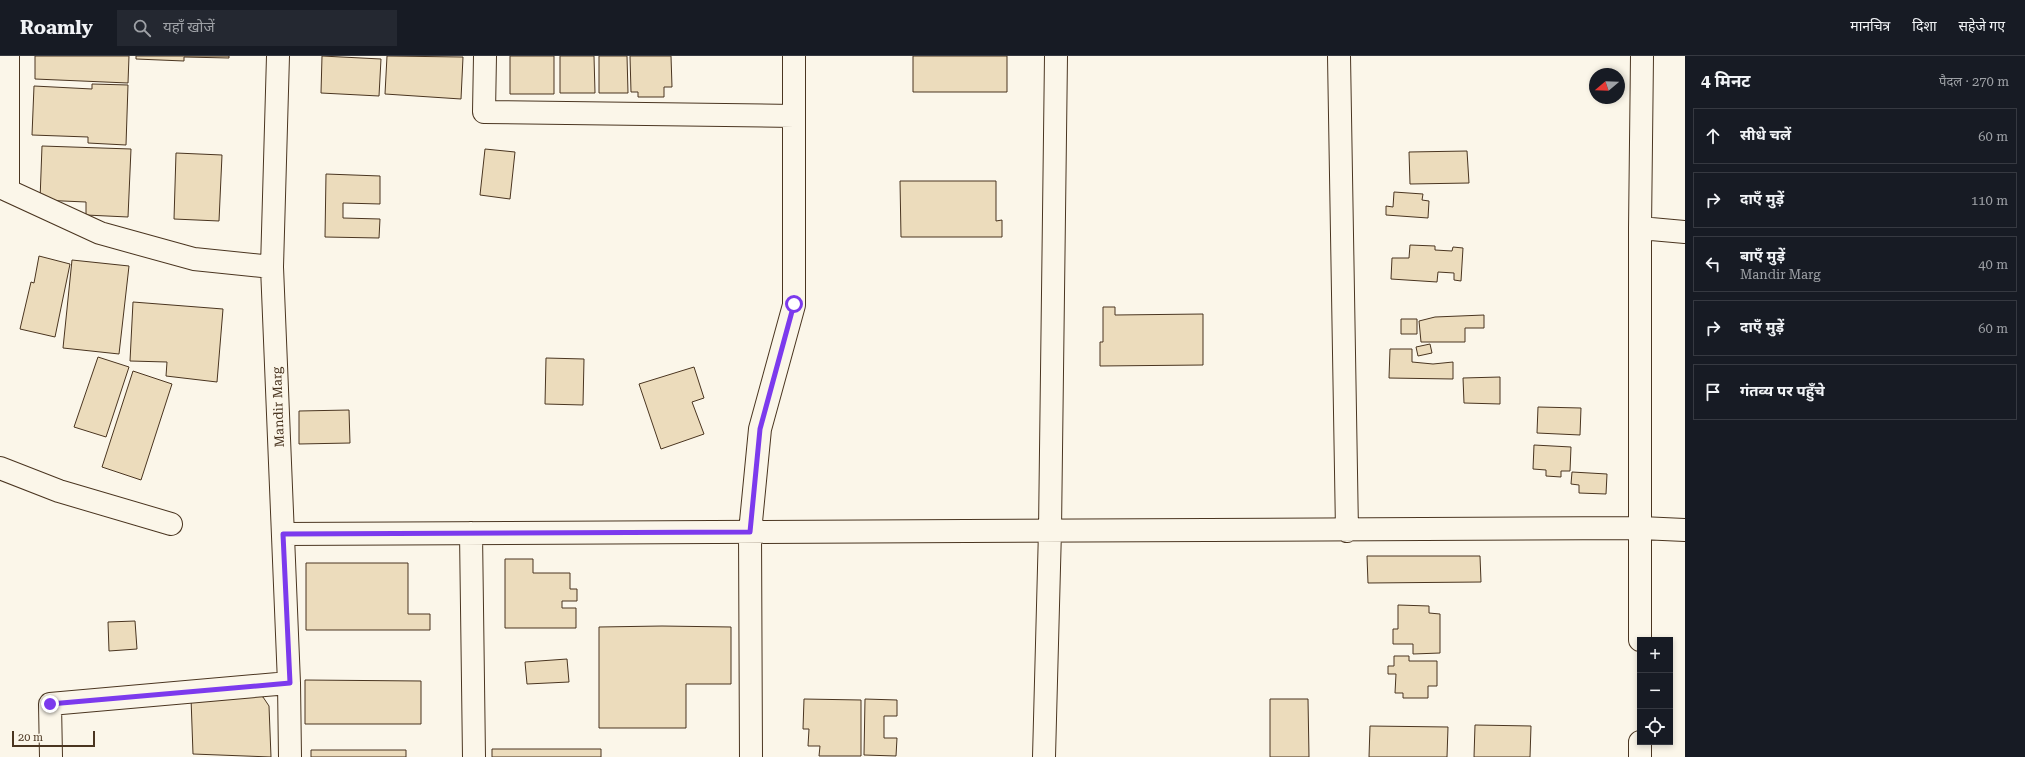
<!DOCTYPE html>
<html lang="hi">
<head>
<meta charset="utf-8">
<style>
	body { margin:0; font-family:"Roboto Serif","Noto Sans Devanagari",serif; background:#242831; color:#f1f3f6 }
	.controls { position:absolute; right:12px; bottom:12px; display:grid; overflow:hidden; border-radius:0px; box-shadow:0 2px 6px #0003 }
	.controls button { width:36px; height:36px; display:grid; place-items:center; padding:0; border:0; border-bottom:1px solid #363941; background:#171b24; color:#f1f3f6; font:20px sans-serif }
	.compass { position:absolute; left:1589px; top:12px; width:36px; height:36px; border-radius:50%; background:#171b24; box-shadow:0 2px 6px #0003; rotate:251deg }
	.scale { position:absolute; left:12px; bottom:10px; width:83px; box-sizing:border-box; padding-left:4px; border:2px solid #4a3520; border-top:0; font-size:11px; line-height:14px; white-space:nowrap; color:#4a3520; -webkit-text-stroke:3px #fbf6e9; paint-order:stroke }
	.stop { position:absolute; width:12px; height:12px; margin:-9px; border:3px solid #7c3aed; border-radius:50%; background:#fff }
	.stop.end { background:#7c3aed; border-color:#fff; box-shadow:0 1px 4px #0008 }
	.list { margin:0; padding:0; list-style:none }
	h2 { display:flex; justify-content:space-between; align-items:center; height:52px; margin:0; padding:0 16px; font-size:17px }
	h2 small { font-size:13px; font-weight:400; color:#9ea1a6 }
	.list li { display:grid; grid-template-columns:26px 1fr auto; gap:12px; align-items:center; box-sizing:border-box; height:56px; margin:0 8px 8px; padding:0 8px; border:1px solid #363941; border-radius:0px }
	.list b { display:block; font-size:15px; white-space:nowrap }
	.list p { margin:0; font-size:13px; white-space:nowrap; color:#9ea1a6 }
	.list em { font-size:13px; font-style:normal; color:#9ea1a6 }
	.icon { flex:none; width:22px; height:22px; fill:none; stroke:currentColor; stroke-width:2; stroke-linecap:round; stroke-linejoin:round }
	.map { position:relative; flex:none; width:1685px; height:701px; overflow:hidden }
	header { display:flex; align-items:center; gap:24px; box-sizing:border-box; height:56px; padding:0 20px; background:#171b24; border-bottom:1px solid #363941 }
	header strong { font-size:19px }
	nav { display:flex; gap:22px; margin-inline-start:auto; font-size:14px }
	.search { width:280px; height:36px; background:#242831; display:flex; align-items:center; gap:10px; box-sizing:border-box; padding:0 14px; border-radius:0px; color:#9ea1a6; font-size:15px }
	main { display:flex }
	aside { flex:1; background:#171b24 }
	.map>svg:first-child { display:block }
	.building { fill:#ecdcbc; stroke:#4a3520 }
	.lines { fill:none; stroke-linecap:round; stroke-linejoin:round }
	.minor-casing { stroke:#4a3520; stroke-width:24 }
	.minor { stroke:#fbf6e9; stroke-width:22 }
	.route { stroke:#7c3aed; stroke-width:5 }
	.labels { text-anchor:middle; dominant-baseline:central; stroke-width:3; stroke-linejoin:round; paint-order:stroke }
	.street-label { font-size:13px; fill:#4a3520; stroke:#fbf6e9 }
</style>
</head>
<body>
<header>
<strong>Roamly</strong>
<div class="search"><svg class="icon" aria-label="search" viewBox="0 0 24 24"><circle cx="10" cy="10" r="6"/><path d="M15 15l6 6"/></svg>यहाँ खोजें</div>
<nav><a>मानचित्र</a><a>दिशा</a><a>सहेजे गए</a></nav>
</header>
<main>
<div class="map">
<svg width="1685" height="701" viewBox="0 0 1685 701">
	<rect width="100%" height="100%" fill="#fbf6e9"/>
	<path class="building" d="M35,0H129L128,27L35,23Z
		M136,0H229V2L184,1V5L136,3Z
		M322,0L381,3L379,40L321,37Z
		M387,0L463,1L461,43L385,38Z
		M510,0H554V38H510Z
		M560,0H594L595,37H560Z
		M599,0H627L628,37H599Z
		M630,0H671L672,31H664V41H638V36H631Z
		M913,0H1007V36H913Z
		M92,28L128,29L126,89L88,87V81L32,79L34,30L92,33Z
		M42,90L131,93L128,161L86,159V146L40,144Z
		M485,93L515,96L510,143L480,139Z
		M1467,95L1469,127L1410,128L1409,96Z
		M176,97L222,99L219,165L174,163Z
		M326,118L380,120V148L343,147V162L380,163L379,182L325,181Z
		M900,125H996V165L1002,164V181H901Z
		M1394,136L1423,138L1422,144L1429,145L1428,162L1386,159V150L1393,151Z
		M1410,189L1435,190V194L1452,195L1453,191L1463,192L1461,225L1454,224V217L1438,216L1437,226L1391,223L1392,202H1409Z
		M39,200L70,208L55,281L20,273L31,226L34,227Z
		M72,204L129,210L119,298L63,292Z
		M133,246L223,253L217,326L166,320L167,306L130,305Z
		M1103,251H1115V259L1203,258V309L1100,310V286H1103Z
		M1484,259V272H1465V286H1421L1419,265L1435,261Z
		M1401,263H1417V278H1401Z
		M1430,288L1432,297L1418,300L1416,291Z
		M1390,293H1412V306L1433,308L1453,306V323L1389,322Z
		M98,301L129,311L106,381L74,371Z
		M546,302L584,303L583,349L545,348Z
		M694,311L704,342L692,346L704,378L661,393L639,328Z
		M133,315L172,328L141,424L102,411Z
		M1500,321V348L1464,347L1463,322Z
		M1538,351L1581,352L1580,379L1537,377Z
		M349,354L350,387L299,388V355Z
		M1534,389L1571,391L1570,415H1561V421L1546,420V414L1533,413Z
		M1572,416L1607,418L1606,438L1579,437V429L1571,428Z
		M1367,500H1480L1481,526L1368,527Z
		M505,503H533V517H570V533H577V545H562V552H576V572H505Z
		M306,507H408V558H430V574H306Z
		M1398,549L1429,550V557L1440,558V597L1413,598V588H1393V573H1398Z
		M135,565L137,593L109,595L108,566Z
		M662,570L731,571V628H686V672H599V571Z
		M1394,600H1409V605H1437V630H1428V642H1403V637H1395L1396,618H1388V610H1394Z
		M567,603L569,626L527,628L525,606Z
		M305,624L421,625V668H305Z
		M254,637L263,641L269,650L271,701L193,698L191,642Z
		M804,643L861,644V700H819L820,690H808L809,673H803Z
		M865,643L897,644V660H884V682H897L896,700L864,699Z
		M1270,643H1308L1309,701H1270Z
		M1475,669L1531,670L1530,701H1474Z
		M1370,670L1448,671L1447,701H1369Z
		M492,693H601V701H492Z
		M311,694H406V701H311Z"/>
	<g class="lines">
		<g class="minor-casing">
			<path id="minor" d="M278,0L272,211L289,627L290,701
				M485,0L484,56L794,60
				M1339,0L1347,475
				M0,131L100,177L194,203L272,211
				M8,134V0
				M1640,172L1685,176
				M0,412L59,435L171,468
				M471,477L474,701
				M283,478L1641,472L1685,474
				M1640,584V172L1642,0
				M51,701L50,648L289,627
				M751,701L750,476L760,373L794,249V0
				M1044,701L1050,474L1056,0
				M1640,701V686"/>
		</g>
		<use href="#minor" class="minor"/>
	</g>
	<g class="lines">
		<path class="route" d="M50,648L290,627L283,478L750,476L760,373L794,248"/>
	</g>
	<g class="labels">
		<g class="street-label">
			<text transform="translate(278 351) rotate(-92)">Mandir Marg</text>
		</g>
	</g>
</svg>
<div class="controls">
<button>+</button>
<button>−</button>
<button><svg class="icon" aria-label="locate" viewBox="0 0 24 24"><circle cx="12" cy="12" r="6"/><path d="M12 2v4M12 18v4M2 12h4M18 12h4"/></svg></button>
</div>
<svg class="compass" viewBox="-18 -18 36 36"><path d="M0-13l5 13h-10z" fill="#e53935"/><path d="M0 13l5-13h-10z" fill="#9ea1a6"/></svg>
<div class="scale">20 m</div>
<div class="stop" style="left:794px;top:248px"></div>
<div class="stop end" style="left:50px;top:648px"></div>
</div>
<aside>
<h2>4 मिनट<small>पैदल · 270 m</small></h2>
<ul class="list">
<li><svg class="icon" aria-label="ahead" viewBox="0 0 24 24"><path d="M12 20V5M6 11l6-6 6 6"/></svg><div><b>सीधे चलें</b></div><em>60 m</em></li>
<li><svg class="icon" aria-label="right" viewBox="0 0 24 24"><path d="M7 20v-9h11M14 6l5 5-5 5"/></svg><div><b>दाएँ मुड़ें</b></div><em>110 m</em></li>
<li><svg class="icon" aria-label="left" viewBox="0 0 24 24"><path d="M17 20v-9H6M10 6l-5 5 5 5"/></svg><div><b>बाएँ मुड़ें</b><p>Mandir Marg</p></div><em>40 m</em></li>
<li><svg class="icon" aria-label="right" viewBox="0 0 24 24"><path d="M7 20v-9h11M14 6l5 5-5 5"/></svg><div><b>दाएँ मुड़ें</b></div><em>60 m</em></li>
<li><svg class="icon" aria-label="arrive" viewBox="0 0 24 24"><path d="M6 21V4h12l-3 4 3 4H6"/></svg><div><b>गंतव्य पर पहुँचे</b></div></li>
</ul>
</aside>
</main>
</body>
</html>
